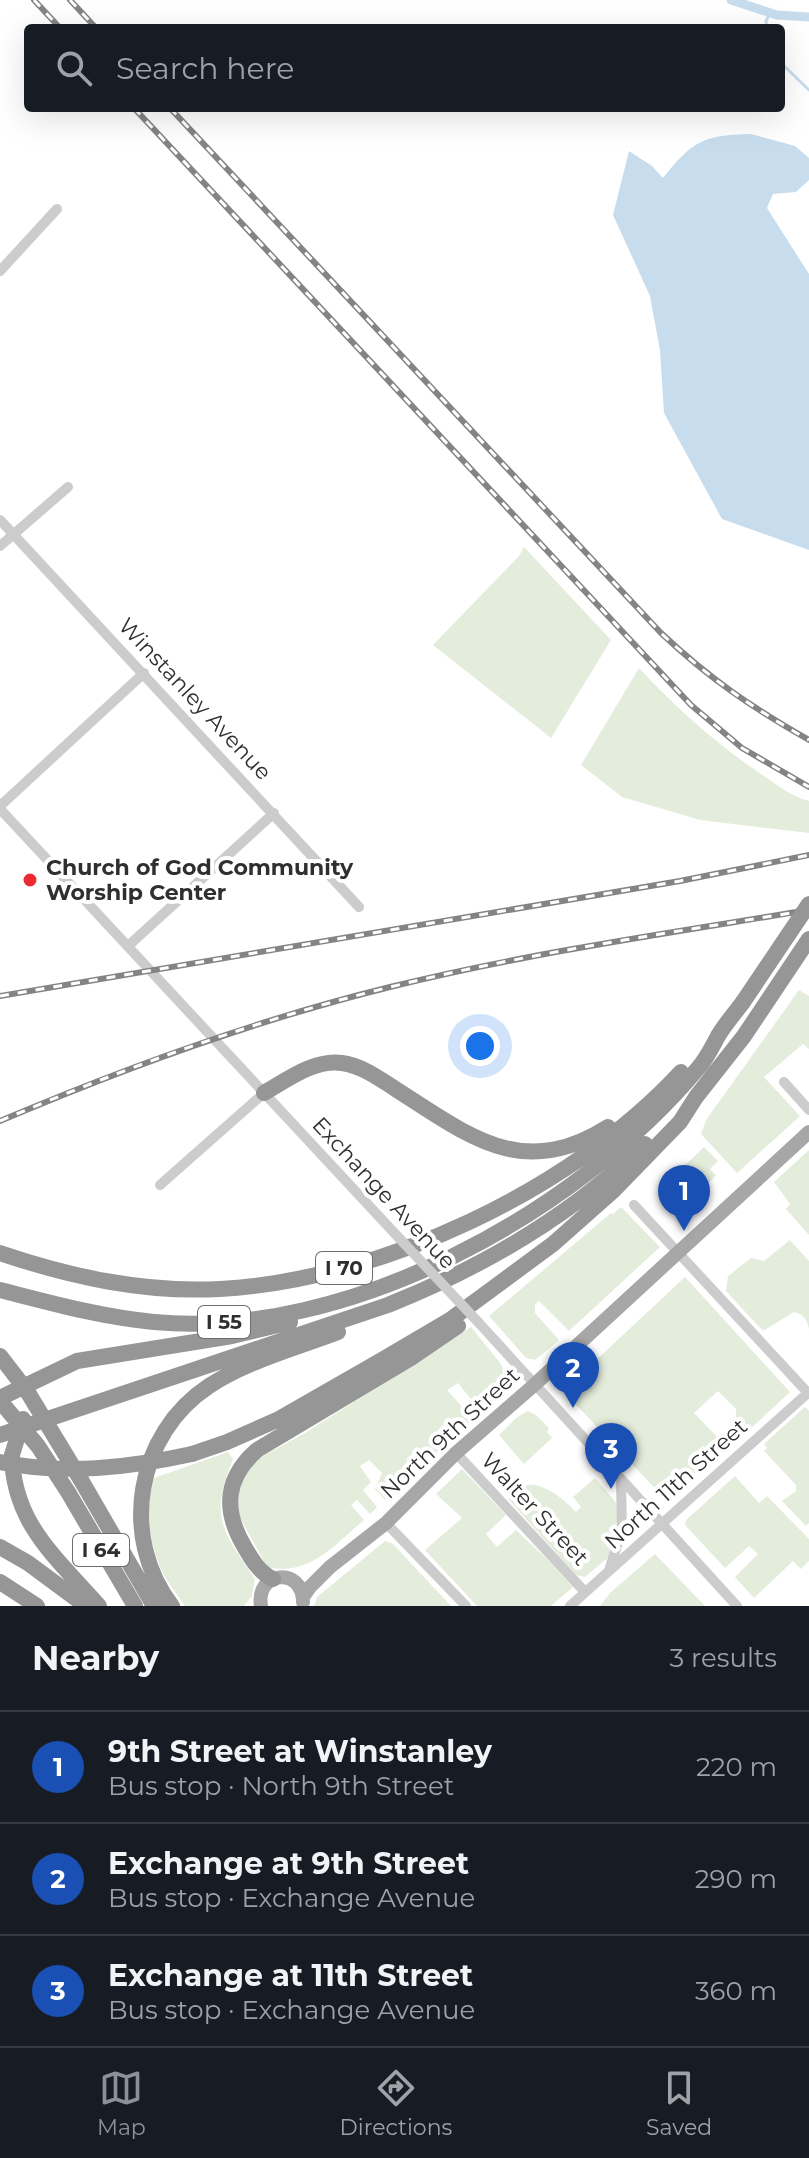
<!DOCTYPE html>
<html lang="en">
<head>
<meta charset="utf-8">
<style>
	body { margin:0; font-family:Montserrat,sans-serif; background:#242831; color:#f1f3f6 }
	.you { position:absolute; left:480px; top:1046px; width:28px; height:28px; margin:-20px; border:6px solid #fff; border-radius:50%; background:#1a73e8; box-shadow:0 0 0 12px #1a73e833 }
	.badge { display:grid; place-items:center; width:52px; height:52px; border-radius:50%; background:#8c9099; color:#fff; font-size:26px; font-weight:700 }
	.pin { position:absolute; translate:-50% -66px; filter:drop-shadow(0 2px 4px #0008) }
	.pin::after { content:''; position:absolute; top:42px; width:28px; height:24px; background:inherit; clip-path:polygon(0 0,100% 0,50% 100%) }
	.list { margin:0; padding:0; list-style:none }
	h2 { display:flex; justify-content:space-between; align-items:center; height:104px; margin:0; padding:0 32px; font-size:34px }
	h2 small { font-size:26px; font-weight:400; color:#9ea1a6 }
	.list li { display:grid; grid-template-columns:52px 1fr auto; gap:24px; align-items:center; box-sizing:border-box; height:112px; padding:0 32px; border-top:2px solid #363941 }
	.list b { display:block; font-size:30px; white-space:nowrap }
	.list p { margin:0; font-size:26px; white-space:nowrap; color:#9ea1a6 }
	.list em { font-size:26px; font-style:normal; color:#9ea1a6 }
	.icon { flex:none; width:44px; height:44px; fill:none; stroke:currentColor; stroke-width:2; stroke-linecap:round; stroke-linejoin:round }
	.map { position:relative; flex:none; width:809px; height:1606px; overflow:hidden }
	.search { position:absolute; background:#171b24; box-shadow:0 8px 32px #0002; left:24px; right:24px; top:24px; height:88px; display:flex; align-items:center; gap:20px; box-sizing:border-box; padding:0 28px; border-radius:8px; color:#9ea1a6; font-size:30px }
	.sheet { height:440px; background:#171b24 }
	nav { display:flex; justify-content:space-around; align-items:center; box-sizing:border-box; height:112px; border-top:2px solid #363941; background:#171b24; font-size:22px; color:#9ea1a6 }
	nav a { display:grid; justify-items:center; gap:4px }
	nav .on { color:#8c9099 }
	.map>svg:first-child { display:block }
	.green { fill:#e4eddc }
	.water { fill:#c7dded }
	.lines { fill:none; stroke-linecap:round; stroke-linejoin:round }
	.stream { stroke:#c7dded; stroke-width:3 }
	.canal { stroke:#c7dded; stroke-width:9 }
	.minor { stroke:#ccc; stroke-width:10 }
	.major { stroke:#a7a7a7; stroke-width:14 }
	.highway { stroke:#969696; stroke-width:16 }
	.rail-casing { stroke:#848484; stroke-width:6 }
	.rail { stroke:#fff; stroke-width:3; stroke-dasharray:9; stroke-linecap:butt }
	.minor-bridge { stroke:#ccc; stroke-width:10 }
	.highway-bridge { stroke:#969696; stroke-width:16 }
	.poi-dot { fill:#ed2a32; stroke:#fff; stroke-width:3 }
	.labels { text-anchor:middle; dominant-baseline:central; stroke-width:8; stroke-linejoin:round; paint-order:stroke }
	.shield { fill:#fff; stroke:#6d6d6d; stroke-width:2 }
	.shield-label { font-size:20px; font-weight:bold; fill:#2f2f2f }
	.street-label { font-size:22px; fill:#2f2f2f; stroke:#fff }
	.poi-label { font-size:22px; font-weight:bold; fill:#2f2f2f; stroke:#fff; text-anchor:start }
</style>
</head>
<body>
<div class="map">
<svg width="809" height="1606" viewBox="0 0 809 1606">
	<rect width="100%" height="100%" fill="#fff"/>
	<path class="green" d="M524,547L611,640L551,738L433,645L519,556Z
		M639,668C676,708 715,743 761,774C776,784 790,796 809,801V833L700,820L622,797L581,765Z
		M799,990L809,996V1049L803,1044L764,1077L800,1116L737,1173L701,1134L706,1120Z
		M704,1147L718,1161L710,1169L716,1175L709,1183L699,1184L683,1167Z
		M809,1150V1235L786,1209L790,1204L774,1182Z
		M621,1207L660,1247L569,1331L539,1301L535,1304V1313L559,1340L535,1360L526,1358L489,1316L611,1213L613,1214Z
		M790,1240L809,1261V1329C807,1320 804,1314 794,1312L763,1331L726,1291L728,1276L751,1258L764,1261Z
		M685,1277L790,1392L748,1431L736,1419V1409L718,1391L694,1413L725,1445L666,1500L563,1391Z
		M471,1327L501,1364L506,1377L499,1395L481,1412L458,1383L447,1390L473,1419L385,1500L375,1489L382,1473L369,1460L360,1466L371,1482L363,1490L377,1507L370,1514L357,1500L351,1505L364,1520C334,1545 309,1577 267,1567L238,1514L237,1497L244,1476L256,1460L305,1433Z
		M805,1407L809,1411V1523L806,1526L782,1501L796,1491V1485L764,1451L767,1448L764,1444Z
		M528,1411L536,1415L549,1428L547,1432L552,1438L524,1464L499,1435L516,1418Z
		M228,1452L233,1459C209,1518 222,1530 255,1579L252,1596L244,1606H185C177,1594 166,1581 160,1567C149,1540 145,1506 154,1478Z
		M462,1469L506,1515L486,1534L497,1547L516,1530L549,1561L573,1587L551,1606H477L425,1550L462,1518L436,1494Z
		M735,1476L759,1503L767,1496L809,1539V1561L801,1569L793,1561L754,1598L735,1577L758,1554L749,1546L725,1568L685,1525L686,1520Z
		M595,1478L614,1500L624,1518L610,1556L585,1577L576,1575L508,1499C513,1495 519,1488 524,1486C541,1479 566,1501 576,1512L581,1507L573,1497Z
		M385,1541L393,1544L451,1606H314L317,1597Z
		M655,1554L705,1606H600L610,1593Z"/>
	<path class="water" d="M751,134L795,146L809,158V180L796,192L773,194L767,208L809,274V550L722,519L664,413L660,350L650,296L613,215L629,151L652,166L663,178C692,141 704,135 751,134Z"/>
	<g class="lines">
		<path class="stream" d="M767,28L766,21L770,13
			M781,63L809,90"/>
		<path class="canal" d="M731,0L777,15L809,17"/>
		<path class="minor" d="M0,271L57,209
			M0,520L359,907
			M0,546L68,487
			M0,806L144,673
			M0,809L400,1239
			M128,946L274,813
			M784,1082L809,1110
			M160,1185L264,1093
			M634,1205L809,1394
			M479,1323L737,1606
			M456,1453L585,1592
			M386,1523L466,1606
			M610,1567L622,1531L621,1480
			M570,1606L809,1392"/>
		<path class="major" d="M303,1597L310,1587L330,1567L386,1523L456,1453L533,1386L809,1132
			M261,1606C255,1571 303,1566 303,1602"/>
		<path class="highway" d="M264,1093C287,1080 314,1059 342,1063C363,1066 380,1079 397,1090C469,1136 523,1181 608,1127
			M0,1253C71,1277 144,1293 220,1289C381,1280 571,1191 681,1072
			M0,1290C51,1303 101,1317 154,1322C347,1340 578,1213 699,1067C707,1058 712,1047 718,1036C725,1024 735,1013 743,1002
			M0,1398L77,1361L232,1336L290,1322
			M0,1435L388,1305C483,1267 571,1216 645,1144
			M192,1454L227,1442L279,1419L382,1360L450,1320L553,1244L614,1190L680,1122L696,1097L744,1036L809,939
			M12,1455C13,1524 57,1558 99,1606
			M81,1480L154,1606
			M68,1492L135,1606
			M0,1547L28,1563L86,1606
			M273,1579C259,1572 252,1560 244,1546C223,1510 225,1478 257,1450L411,1358L458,1326
			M0,1582L37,1606
			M172,1606C119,1537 136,1434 209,1386C247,1361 296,1348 338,1332"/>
		<g class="rail-casing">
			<path id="rail" d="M34,0L60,28
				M70,0L96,28
				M134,108L691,705L742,748L809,787
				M170,108L661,633C710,679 751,707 809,740
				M0,996L680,881L809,855
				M0,1121C127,1067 256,1020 390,987C528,953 669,933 809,910"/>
		</g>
		<use href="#rail" class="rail"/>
		<path class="minor-bridge" d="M400,1239L479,1323"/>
		<path class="highway-bridge" d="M743,1002L809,904
			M0,1356L27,1391L81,1480
			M0,1401L38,1446L68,1492
			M12,1455L23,1419
			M0,1462C65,1475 128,1468 192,1454"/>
	</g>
	<circle class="poi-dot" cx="30" cy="880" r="8"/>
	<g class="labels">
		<g class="shield">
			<rect x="316" y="1252" width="56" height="32" rx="6"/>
			<rect x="198" y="1306" width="52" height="32" rx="6"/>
			<rect x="73" y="1534" width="56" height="32" rx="6"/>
		</g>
		<g class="shield-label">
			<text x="344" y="1268">I 70</text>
			<text x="224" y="1322">I 55</text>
			<text x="101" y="1550">I 64</text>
		</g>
		<g class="street-label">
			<text transform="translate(195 699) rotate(47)">Winstanley Avenue</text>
			<text transform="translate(384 1193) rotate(47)">Exchange Avenue</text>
			<text transform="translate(450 1433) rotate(-43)">North 9th Street</text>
			<text transform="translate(676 1484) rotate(-42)">North 11th Street</text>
			<text transform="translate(535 1509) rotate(47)">Walter Street</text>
		</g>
		<g class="poi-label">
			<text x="46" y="867">Church of God Community<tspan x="46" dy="25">Worship Center</tspan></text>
		</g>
	</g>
</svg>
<div class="you"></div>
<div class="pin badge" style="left:684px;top:1231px;background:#1a4fb4">1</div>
<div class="pin badge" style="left:573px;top:1408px;background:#1a4fb4">2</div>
<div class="pin badge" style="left:611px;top:1489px;background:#1a4fb4">3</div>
<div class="search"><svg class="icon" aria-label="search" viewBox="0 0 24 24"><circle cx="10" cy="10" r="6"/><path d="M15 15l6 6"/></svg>Search here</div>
</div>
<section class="sheet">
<h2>Nearby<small>3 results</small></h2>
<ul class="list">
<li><span class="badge" style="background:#1a4fb4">1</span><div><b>9th Street at Winstanley</b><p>Bus stop · North 9th Street</p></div><em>220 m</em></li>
<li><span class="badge" style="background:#1a4fb4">2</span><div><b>Exchange at 9th Street</b><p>Bus stop · Exchange Avenue</p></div><em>290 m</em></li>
<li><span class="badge" style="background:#1a4fb4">3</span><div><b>Exchange at 11th Street</b><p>Bus stop · Exchange Avenue</p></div><em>360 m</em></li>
</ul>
</section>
<nav>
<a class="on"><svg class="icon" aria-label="map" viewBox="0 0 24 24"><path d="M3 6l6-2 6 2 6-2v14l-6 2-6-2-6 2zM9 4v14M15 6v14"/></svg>Map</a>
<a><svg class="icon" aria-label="directions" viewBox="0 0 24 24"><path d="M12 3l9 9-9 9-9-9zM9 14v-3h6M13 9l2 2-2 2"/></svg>Directions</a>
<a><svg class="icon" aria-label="saved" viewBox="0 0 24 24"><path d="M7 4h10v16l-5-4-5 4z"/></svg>Saved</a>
</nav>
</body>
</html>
